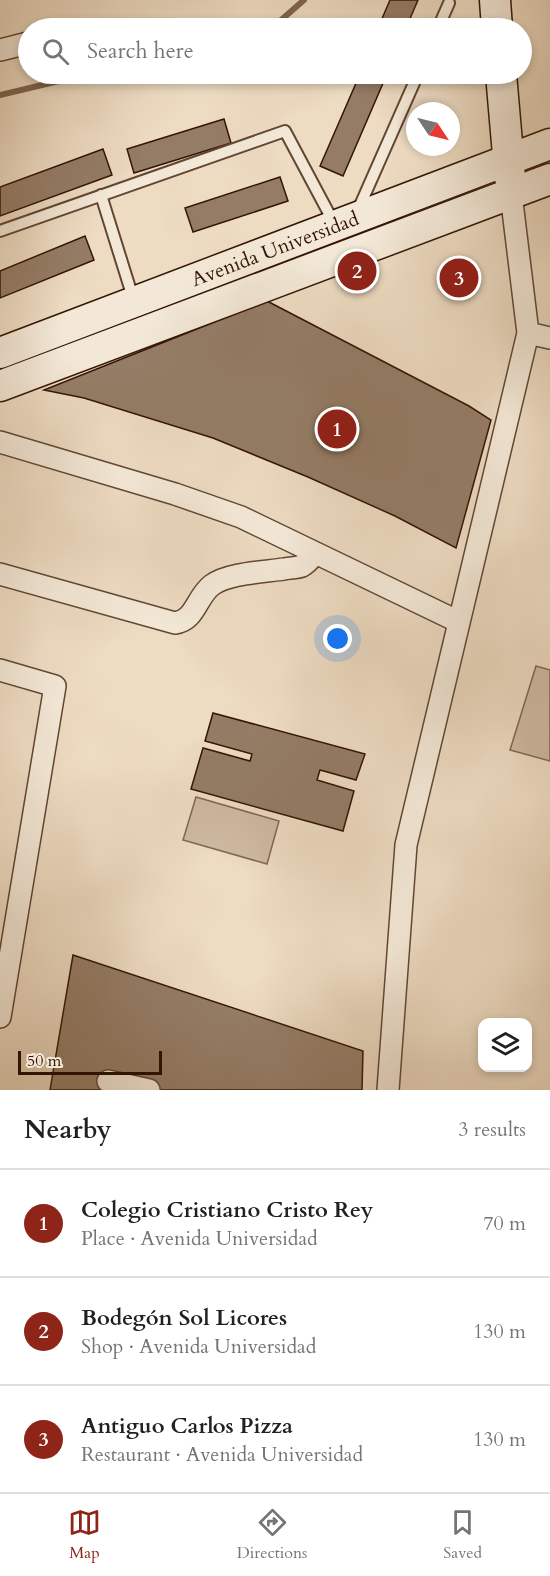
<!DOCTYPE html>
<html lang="en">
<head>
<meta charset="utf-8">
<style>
	body { margin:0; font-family:Cardo,serif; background:#f2f2f2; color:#202124 }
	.controls { position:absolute; right:18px; bottom:18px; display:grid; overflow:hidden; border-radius:12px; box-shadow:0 3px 9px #0003 }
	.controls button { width:54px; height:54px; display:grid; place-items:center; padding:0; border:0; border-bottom:2px solid #e0e0e0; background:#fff; color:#202124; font:30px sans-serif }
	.compass { position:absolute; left:406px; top:102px; width:54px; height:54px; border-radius:50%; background:#fff; box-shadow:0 3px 9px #0003; rotate:125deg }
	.scale { position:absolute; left:18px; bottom:15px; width:144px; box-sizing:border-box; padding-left:6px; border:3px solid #341503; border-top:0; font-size:16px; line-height:21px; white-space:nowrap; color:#341503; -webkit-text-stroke:4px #f3e8d7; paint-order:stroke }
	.you { position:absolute; left:338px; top:639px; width:21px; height:21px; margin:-15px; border:4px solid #fff; border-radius:50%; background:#1a73e8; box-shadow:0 0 0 9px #1a73e833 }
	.badge { display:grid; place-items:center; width:39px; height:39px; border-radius:50%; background:#8f2418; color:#fff; font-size:20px; font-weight:700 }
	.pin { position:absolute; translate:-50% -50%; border:3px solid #fff; box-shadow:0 2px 6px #0006 }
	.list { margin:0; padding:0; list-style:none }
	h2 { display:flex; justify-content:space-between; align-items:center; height:78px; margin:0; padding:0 24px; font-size:26px }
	h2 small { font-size:20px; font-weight:400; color:#757577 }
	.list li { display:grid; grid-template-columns:39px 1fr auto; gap:18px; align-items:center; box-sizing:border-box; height:108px; padding:0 24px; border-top:2px solid #e0e0e0 }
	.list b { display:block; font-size:22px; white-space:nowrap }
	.list p { margin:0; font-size:20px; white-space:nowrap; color:#757577 }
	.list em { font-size:20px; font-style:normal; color:#757577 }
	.icon { flex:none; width:33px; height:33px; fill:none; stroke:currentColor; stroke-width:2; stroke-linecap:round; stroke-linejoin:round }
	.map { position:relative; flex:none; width:550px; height:1090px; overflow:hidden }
	.search { position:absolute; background:#fff; box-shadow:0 3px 9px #0003; left:18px; right:18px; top:18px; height:66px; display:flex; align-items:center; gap:15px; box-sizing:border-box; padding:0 21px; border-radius:33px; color:#757577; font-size:22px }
	.sheet { height:402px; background:#fff }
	nav { display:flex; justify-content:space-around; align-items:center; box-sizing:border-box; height:84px; border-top:2px solid #e0e0e0; background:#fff; font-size:16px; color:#757577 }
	nav a { display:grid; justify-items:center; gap:3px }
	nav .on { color:#8f2418 }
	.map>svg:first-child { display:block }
	.green { fill:#ceb9a2; stroke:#816752; stroke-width:1.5 }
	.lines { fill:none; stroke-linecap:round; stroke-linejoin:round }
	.stream { stroke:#7d644f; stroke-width:6 }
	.building { fill:#947c66; stroke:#341503; stroke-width:1.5 }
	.lane-casing { stroke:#624633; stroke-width:14 }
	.street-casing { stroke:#624633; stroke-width:24 }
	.secondary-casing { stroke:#341503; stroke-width:33 }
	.lane { stroke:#f3e8d7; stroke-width:10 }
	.street { stroke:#f3e8d7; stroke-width:21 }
	.secondary { stroke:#f3e8d7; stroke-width:30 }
	.labels { text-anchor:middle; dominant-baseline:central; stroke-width:5; stroke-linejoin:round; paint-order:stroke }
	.street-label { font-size:20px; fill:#341503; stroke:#f3e8d7 }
</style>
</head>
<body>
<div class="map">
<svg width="550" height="1090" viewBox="0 0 550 1090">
	<rect width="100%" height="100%" fill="#eddbc2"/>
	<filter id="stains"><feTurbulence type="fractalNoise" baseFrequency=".00333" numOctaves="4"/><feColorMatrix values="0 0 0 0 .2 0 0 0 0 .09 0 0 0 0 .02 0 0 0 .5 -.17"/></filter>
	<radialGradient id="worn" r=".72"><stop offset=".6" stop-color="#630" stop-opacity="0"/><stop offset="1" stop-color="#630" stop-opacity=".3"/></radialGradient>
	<path class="green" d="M536,666L550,670V761L510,750Z
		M196,797L279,821L267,864L183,840Z"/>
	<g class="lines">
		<path class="stream" d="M272,28L304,0
			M0,95L88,74"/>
	</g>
	<path class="building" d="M390,0H418L406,28H378Z
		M360,74H387L343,176L320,166Z
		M224,119L231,143L134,173L127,149Z
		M103,149L112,175L0,216V187Z
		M280,177L288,201L193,232L185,208Z
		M85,236L94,260L0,298V271Z
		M365,261L370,279L347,286L342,269Z
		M267,301L469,406L491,420L456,548L395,516L308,477L213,438L84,398L44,390Z
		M213,713L365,754L356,780L320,770L317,780L354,791L343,831L191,789L203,748L250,761L252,754L205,741Z
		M73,955L363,1051L362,1090H50Z"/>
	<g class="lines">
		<g class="lane-casing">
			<path id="lane" d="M438,28L449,3
				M101,195L134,301
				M358,210L418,74
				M0,231L285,131L334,223"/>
		</g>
		<g class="street-casing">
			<path id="street" d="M0,50L28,43
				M528,333L550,338
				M0,442L175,494L241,517L459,622
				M0,574L175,623C196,620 196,597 212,585C228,573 264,572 284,569C289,568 297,568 302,566C308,563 311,558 315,553
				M0,670L55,686L0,1017
				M108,1081L149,1090
				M388,1090L406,845L528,333L511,194"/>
		</g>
		<g class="secondary-casing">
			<g id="secondary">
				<path d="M495,0L497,28"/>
				<path d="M501,74L510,178"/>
				<path id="s1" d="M0,353L550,144"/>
				<path d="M0,386L550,179"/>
			</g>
		</g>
		<use href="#lane" class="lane"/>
		<use href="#street" class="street"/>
		<use href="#secondary" class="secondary"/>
	</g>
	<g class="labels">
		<g class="street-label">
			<text stroke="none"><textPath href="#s1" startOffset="294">Avenida Universidad</textPath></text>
		</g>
	</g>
	<rect width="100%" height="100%" filter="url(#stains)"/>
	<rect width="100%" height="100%" fill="url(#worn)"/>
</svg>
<div class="controls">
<button><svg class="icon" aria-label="layers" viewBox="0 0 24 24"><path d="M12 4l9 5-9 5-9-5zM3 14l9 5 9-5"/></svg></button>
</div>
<svg class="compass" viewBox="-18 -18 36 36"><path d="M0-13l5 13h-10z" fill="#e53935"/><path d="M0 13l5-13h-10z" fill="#757577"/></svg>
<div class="scale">50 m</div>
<div class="you"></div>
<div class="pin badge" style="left:337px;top:429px">1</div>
<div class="pin badge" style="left:357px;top:271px">2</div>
<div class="pin badge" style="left:459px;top:278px">3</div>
<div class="search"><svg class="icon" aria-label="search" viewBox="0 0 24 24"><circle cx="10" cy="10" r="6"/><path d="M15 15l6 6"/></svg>Search here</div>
</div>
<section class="sheet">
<h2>Nearby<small>3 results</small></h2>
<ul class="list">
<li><span class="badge">1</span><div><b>Colegio Cristiano Cristo Rey</b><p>Place · Avenida Universidad</p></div><em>70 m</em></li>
<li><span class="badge">2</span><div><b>Bodegón Sol Licores</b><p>Shop · Avenida Universidad</p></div><em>130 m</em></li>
<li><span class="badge">3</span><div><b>Antiguo Carlos Pizza</b><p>Restaurant · Avenida Universidad</p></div><em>130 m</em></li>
</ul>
</section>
<nav>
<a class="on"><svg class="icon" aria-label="map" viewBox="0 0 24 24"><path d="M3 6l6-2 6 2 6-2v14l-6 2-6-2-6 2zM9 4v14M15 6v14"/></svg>Map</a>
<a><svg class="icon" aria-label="directions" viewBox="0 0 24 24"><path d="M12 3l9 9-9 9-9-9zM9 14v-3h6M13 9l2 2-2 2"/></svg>Directions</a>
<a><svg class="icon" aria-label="saved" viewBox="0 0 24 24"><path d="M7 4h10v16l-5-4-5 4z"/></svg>Saved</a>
</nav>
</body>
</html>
